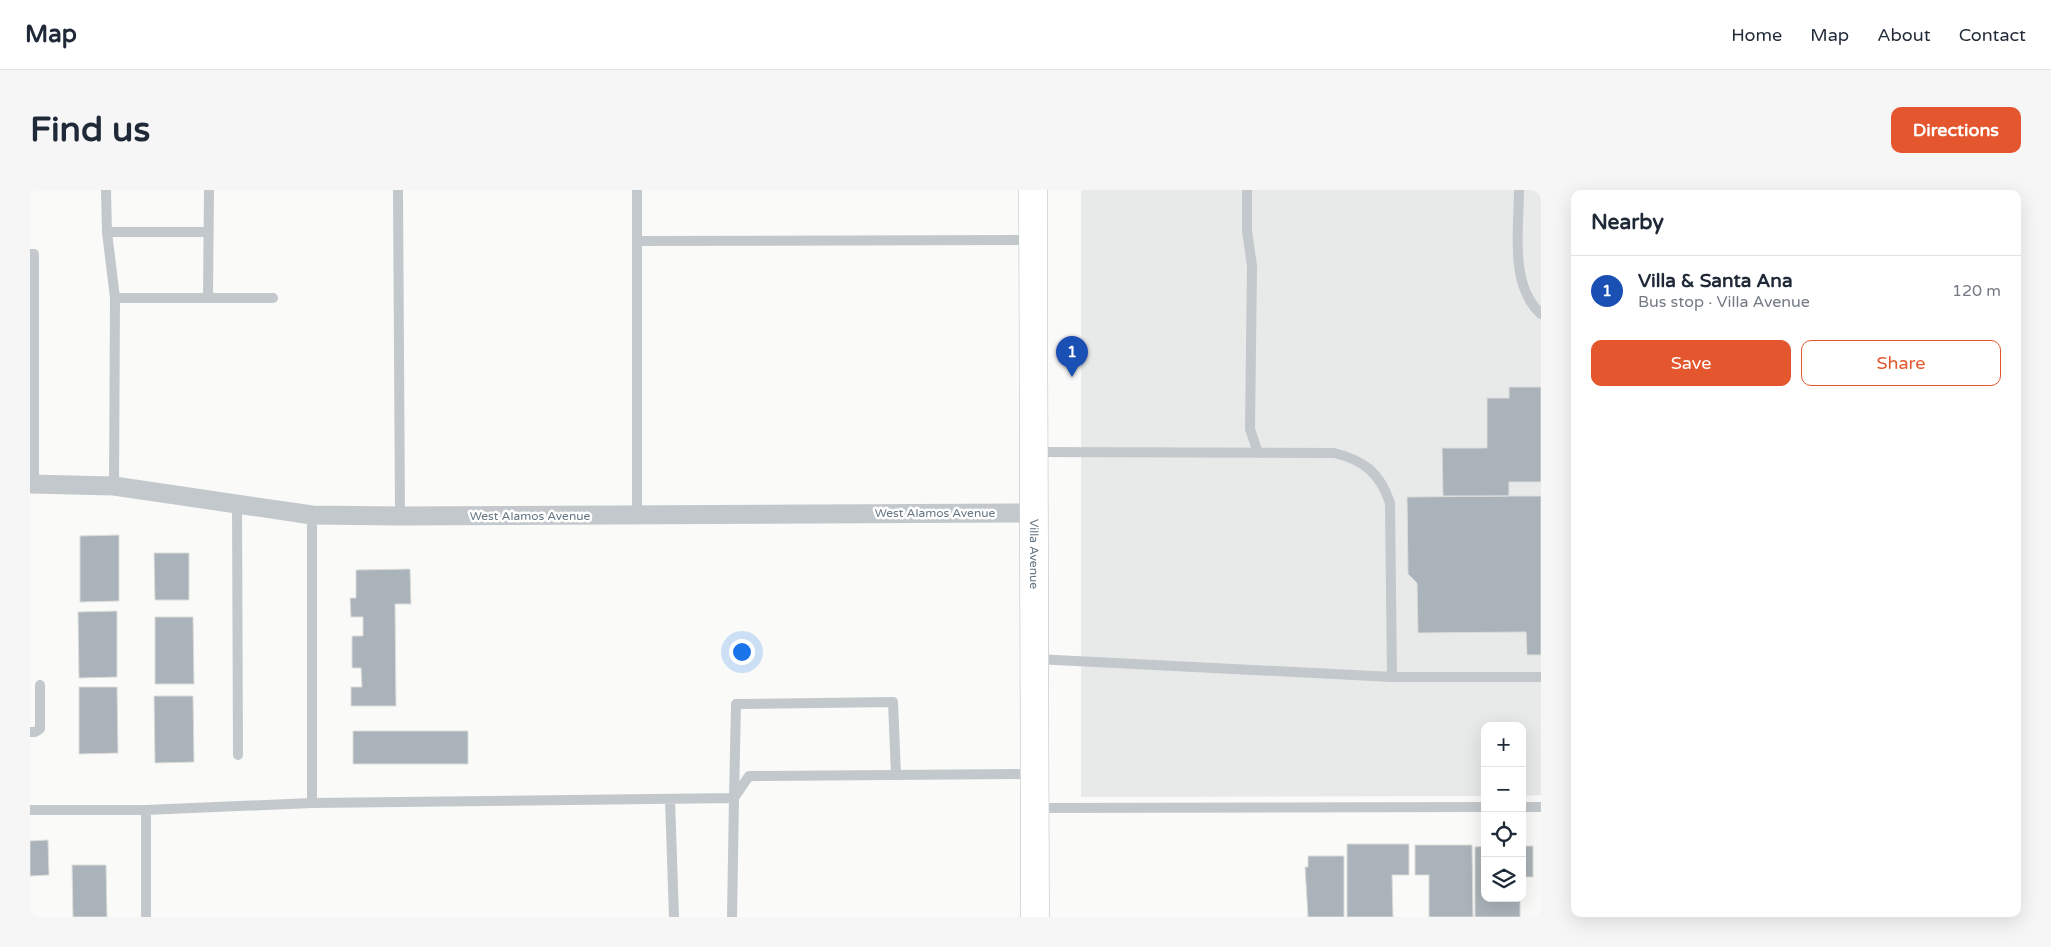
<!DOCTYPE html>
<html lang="en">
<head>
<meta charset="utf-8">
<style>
	body { margin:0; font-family:"Varela Round",sans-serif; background:#f6f6f7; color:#1f2937 }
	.controls { position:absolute; right:15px; bottom:15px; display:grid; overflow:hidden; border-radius:10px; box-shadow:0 5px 20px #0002 }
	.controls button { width:45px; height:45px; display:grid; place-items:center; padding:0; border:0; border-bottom:1px solid #e0e1e3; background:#fff; color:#1f2937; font:25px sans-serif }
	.you { position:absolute; left:711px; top:461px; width:18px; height:18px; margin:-12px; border:4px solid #fff; border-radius:50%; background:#1a73e8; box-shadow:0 0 0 8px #1a73e833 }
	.badge { display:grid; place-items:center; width:32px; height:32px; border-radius:50%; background:#e4572e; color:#fff; font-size:16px; font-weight:700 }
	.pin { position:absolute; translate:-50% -41px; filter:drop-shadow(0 1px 2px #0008) }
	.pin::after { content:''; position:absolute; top:26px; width:18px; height:15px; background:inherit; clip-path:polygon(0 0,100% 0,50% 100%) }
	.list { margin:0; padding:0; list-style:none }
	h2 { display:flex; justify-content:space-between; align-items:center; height:65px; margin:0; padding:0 20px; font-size:21px }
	h2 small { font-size:16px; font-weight:400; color:#747a83 }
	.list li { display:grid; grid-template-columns:32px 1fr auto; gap:15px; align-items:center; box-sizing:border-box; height:70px; padding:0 20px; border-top:1px solid #e0e1e3 }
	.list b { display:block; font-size:19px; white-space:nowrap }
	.list p { margin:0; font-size:16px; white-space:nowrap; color:#747a83 }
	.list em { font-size:16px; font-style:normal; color:#747a83 }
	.actions { display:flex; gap:10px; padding:15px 20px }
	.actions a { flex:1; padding:11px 0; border:1px solid #e4572e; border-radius:10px; text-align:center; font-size:18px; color:#e4572e }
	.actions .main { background:#e4572e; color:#fff }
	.icon { flex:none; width:28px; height:28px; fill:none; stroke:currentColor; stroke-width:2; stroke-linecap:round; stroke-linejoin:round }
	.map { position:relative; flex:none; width:1511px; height:727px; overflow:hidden; border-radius:10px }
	header { display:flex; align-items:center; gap:30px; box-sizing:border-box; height:70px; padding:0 25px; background:#fff; border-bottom:1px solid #e0e1e3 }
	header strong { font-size:24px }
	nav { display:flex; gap:28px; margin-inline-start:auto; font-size:18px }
	.intro { display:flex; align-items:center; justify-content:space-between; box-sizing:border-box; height:120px; padding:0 30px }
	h1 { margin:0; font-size:35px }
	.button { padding:12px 22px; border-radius:10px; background:#e4572e; color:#fff; font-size:18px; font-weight:700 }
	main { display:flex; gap:30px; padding:0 30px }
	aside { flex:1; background:#fff; border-radius:10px; box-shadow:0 5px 20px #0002 }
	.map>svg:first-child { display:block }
	.built { fill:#e8e9e9 }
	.building { fill:#aab3b9; stroke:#dcdcda }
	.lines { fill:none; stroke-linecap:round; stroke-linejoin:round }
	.secondary-casing { stroke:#b3babf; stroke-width:29 }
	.lane { stroke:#c3c8cc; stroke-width:10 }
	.street { stroke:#c3c8cc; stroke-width:19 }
	.secondary { stroke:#fff; stroke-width:28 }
	.labels { text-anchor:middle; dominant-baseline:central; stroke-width:5; stroke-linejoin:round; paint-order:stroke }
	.street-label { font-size:12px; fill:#657683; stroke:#fff }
</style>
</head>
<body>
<header>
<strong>Map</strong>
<nav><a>Home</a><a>Map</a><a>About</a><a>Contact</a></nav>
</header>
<div class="intro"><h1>Find us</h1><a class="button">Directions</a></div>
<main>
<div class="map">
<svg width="1511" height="727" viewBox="0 0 1511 727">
	<rect width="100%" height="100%" fill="#fafaf8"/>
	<path class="built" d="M1051,0H1511V605L1492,606V536H1455V606L1051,607Z"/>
	<path class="building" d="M1479,197H1511V292H1479V306H1413L1412,258H1457V208H1479Z
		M1479,306H1511V465H1497L1496,442L1388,443L1387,393L1378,384L1377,307Z
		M89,345V411L50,412V346Z
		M124,363H159V410H125Z
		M380,379L381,414H365L366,516H321V497H332L331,478H322V446H333V427H321L320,408H326V380Z
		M87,421V487L49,488L48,422Z
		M125,427H163L164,494H125Z
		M49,497H87L88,563L49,564Z
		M124,506H163L164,572L125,573Z
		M323,541H438V574H323Z
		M18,650L19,685L0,686V651Z
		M1317,654H1379V685H1362L1363,727H1317Z
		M1385,655H1442L1443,727H1399V685H1385Z
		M1455,656V708H1490V727H1445V657Z
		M1492,656H1503V687H1492Z
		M1278,666H1314V727H1278L1275,677H1278Z
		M42,675H76L77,727H43Z"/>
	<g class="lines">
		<g class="secondary-casing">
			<g id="secondary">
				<path id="s1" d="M1003,0L1005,727"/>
			</g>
		</g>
		<path class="lane" d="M76,0L77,42L85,108L84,296
			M368,0L370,326
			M607,0V325
			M1217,0V41L1222,76L1220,239L1228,263
			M1489,0C1489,39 1479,95 1511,124
			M77,42H178
			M607,51L1003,50
			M0,64H4V294
			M85,108H243
			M178,108L179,0
			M1004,262L1304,263C1334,270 1350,283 1360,313L1362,487
			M207,314L208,565
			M282,325V613
			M1006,469L1362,487H1511
			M0,542H5L10,539V495
			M640,609L644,727
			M1492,617H1511
			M1006,618L1455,617
			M0,620H116L282,613L704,608L706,514L863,512L866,585
			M116,620V727
			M702,727L704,608L719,586L1004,584"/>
		<path class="street" d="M0,294L84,296L282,325L370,326L1002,323"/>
		<use href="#secondary" class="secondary"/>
	</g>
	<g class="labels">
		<g class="street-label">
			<text x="905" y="323">West Alamos Avenue</text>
			<text x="500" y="326">West Alamos Avenue</text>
			<text stroke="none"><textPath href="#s1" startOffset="364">Villa Avenue</textPath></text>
		</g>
	</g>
</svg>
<div class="controls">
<button>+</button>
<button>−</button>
<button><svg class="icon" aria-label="locate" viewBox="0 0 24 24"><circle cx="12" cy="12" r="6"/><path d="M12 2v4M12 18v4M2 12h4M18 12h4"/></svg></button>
<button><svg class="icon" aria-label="layers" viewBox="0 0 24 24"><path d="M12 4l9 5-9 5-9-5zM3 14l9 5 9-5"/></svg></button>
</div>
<div class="you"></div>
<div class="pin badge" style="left:1042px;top:187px;background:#1a4fb4">1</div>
</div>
<aside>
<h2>Nearby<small></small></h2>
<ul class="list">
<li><span class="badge" style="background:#1a4fb4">1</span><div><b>Villa &amp; Santa Ana</b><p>Bus stop · Villa Avenue</p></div><em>120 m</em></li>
</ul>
<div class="actions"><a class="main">Save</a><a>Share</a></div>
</aside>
</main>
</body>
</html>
